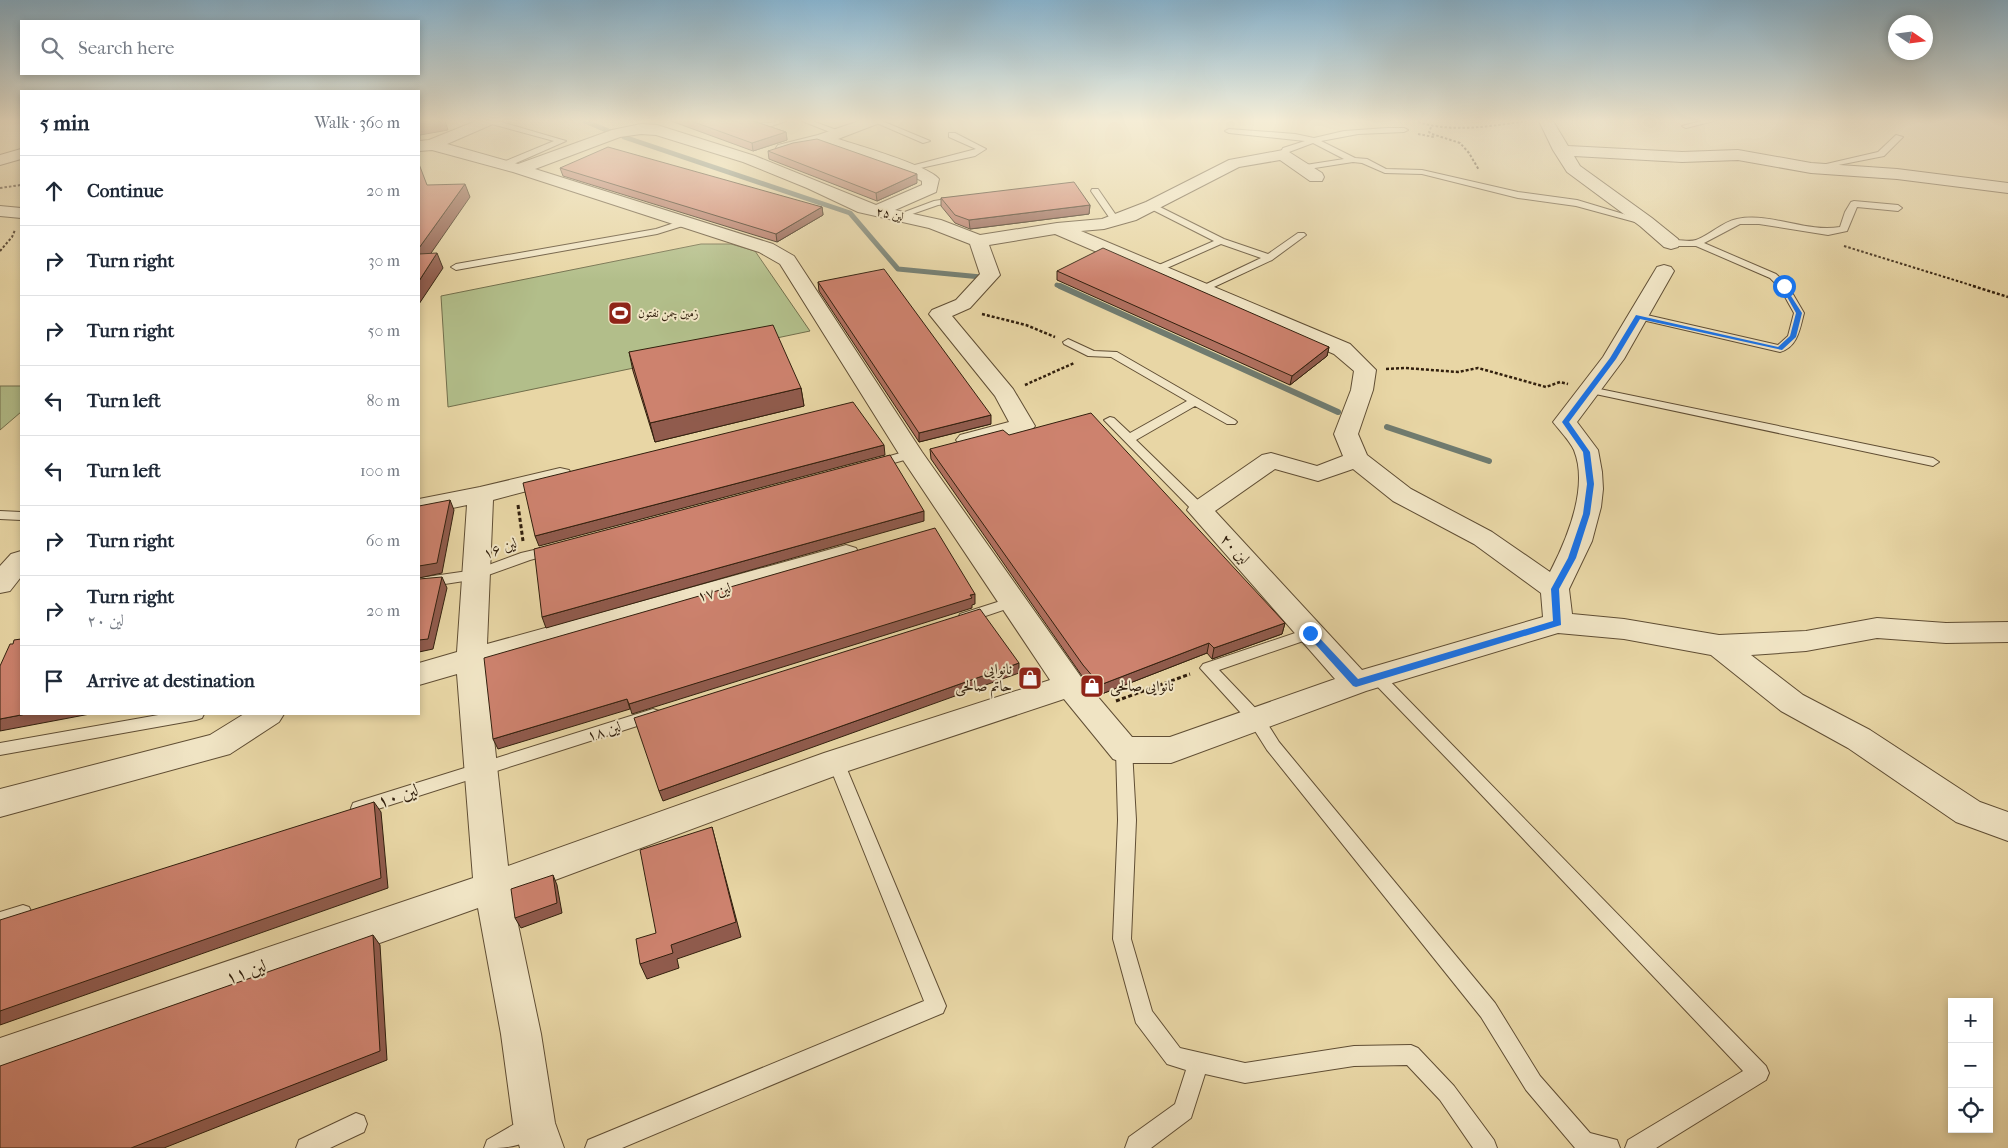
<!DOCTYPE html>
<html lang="en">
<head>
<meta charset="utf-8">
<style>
	body { margin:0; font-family:"IM FELL French Canon",Amiri,serif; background:#f6f6f7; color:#1f2937 }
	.controls { position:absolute; right:15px; bottom:15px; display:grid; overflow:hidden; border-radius:0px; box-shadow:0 2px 8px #0003 }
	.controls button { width:45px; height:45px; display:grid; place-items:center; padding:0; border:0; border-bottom:1px solid #e0e1e3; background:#fff; color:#1f2937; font:25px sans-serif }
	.compass { position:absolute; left:1888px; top:15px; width:45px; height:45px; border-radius:50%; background:#fff; box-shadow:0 2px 8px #0003; rotate:103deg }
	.stop { position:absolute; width:15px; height:15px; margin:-11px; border:4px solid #1a73e8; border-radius:50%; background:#fff }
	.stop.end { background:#1a73e8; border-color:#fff; box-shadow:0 1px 5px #0008 }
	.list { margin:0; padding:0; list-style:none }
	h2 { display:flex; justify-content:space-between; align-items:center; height:65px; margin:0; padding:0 20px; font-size:21px }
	h2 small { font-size:16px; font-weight:400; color:#747a83 }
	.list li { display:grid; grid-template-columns:32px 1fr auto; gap:15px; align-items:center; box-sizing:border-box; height:70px; padding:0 20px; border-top:1px solid #e0e1e3 }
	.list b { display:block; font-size:19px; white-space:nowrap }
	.list p { margin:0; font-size:16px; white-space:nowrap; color:#747a83 }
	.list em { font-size:16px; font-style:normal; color:#747a83 }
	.icon { flex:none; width:28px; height:28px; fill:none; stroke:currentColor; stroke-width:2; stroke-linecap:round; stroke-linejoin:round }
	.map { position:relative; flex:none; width:2008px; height:1148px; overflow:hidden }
	.search { position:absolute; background:#fff; box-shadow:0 2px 8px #0003; left:20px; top:20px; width:400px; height:55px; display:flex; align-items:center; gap:12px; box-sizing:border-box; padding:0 18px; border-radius:0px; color:#747a83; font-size:19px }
	.panel { position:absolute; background:#fff; box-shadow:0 2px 8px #0003; left:20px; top:90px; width:400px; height:625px; border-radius:0px }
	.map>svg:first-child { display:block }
	.green { fill:#b2be8a; stroke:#726f4c }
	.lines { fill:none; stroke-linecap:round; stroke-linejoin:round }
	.stream-far1 { stroke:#707b6f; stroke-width:5 }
	.stream { stroke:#707b6f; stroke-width:6 }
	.service-casing { stroke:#604e34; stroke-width:2 }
	.minor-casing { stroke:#604e34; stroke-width:2 }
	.path-far2 { stroke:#32200e; stroke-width:2; stroke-dasharray:2.5 2; stroke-linecap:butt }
	.path-far1 { stroke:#32200e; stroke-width:2.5; stroke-dasharray:3 2; stroke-linecap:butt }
	.path { stroke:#32200e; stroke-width:3; stroke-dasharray:4 2.5; stroke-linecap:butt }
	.service { fill:#f0e4c4; fill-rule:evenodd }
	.minor { fill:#f0e4c4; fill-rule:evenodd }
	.wall { fill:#b0705f; stroke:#32200e }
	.shaded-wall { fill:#905b4d; stroke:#32200e }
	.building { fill:#cd826e; stroke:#32200e }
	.route { fill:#1a73e8 }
	.labels { text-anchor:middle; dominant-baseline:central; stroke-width:4; stroke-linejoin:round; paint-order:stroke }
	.far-street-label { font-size:12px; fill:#32200e; stroke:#f0e4c4 }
	.far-poi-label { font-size:12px; fill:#32200e; stroke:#f0e4c4; text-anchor:start }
	.street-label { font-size:15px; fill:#32200e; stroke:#f0e4c4 }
	.poi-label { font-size:15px; fill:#32200e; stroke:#f0e4c4; text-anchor:end }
	.near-street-label { font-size:18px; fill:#32200e; stroke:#f0e4c4 }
</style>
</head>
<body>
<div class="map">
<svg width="2008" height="1148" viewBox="0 0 2008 1148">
	<rect width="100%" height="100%" fill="#e8d6a5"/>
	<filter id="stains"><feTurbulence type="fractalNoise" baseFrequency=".004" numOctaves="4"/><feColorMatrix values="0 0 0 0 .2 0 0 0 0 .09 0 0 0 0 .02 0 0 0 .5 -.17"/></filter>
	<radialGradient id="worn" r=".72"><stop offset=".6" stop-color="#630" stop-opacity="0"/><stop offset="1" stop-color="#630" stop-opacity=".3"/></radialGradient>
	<path class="green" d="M701,244H731L755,251L810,331L448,407L441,296Z
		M0,386H21V412L0,430Z"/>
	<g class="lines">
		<path class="stream-far1" d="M585,121L613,133
			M624,137L850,213L898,269L981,277
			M1057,285L1062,287"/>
		<path class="stream" d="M1060,286L1338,412
			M1387,427L1489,461"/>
		<g class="service-casing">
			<path id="service" d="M488,121H498L566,141L507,167H501V163L554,141L488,123Z
				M744,121C752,120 758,123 765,123C772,124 779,120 786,121L766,128Z
				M802,121H812L842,132L835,134Z
				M872,121H882L930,141L923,143Z
				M1701,121H1714L1686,128L1682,126Z
				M1387,128H1404L1408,130L1404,132L1358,134L1321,141L1355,158L1367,159L1386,169L1422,170L1518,192L1577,200L1650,222L1646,225L1576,206L1518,198L1422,174L1385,173L1362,163L1353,162L1302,170H1299V166L1344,159L1313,143L1289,152L1283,157L1279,155L1283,148L1305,141L1229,133L1225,131L1229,129L1295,134L1314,138L1344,131Z
				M949,133H955L986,149L975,156L907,171V167L976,149L949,137Z
				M1896,135L1903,137L1884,156L1813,170L1809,168L1878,152Z
				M1092,189H1098L1120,221L1119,223H1113L1091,191Z
				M959,197L963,200L962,202L938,205L898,219L894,216L934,201Z
				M1854,201L1898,205L1902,208L1898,211L1857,207L1847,231L1828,235L1759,224H1740L1704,243L1776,274L1787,284L1804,313C1800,328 1798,347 1780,352L1638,319L1633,316L1638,313L1778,345L1788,336L1794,313L1780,288L1770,278L1696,246H1671L1666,243C1674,237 1687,243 1696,240C1710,235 1722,222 1737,219C1771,212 1806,233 1840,227L1845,212L1851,202Z
				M1152,203L1224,239L1268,254L1298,233H1304L1306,235L1272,260L1201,293L1196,290L1198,288L1261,258L1221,244L1158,272H1152V268L1214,241L1149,208L1148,206Z
				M686,219L689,220V224L657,234L456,270L451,267L456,264L656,229Z
				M1068,339L1094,351L1117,352L1235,420L1237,422L1235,424H1227L1195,406L1136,440L1205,507L1206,510L1205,513H1195L1104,420L1110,417L1114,418L1130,433L1187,401L1111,357L1088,356L1064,344L1063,342Z
				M1590,387L1933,458L1939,462L1933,466L1586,392L1584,390Z
				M911,450L917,454L915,457L876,468L870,464L872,461Z
				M0,511L21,512V520L0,519Z
				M551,546L556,547L558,550L556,553L530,560L477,579L419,588V578L475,570L521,553Z
				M1013,597L1018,599L1020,602L1018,605L965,623L960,622L958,618L960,614Z
				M1310,628L1315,629L1317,633L1315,637L1219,670L1262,715L1279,742L1495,1003L1540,1076L1590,1133L1617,1140L1620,1148H1575L1526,1090L1481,1017L1267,750L1250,723L1200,668L1203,664Z
				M1377,671L1382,673L1766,1066L1769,1073L1766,1080L1656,1148H1625L1628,1140L1743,1071L1457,769L1372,681L1369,677L1372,673Z
				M653,709L659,711L661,715L659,719L359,815L353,813L351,808L353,803L359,801Z
				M164,714H204L202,718L196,720L0,755V743Z
				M1124,744L1130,746L1132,750L1136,820L1131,939L1152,1011L1180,1048L1245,1063L1354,1046L1411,1045L1418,1048L1454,1086L1494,1140L1497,1148H1473L1440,1100L1407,1065L1354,1066L1245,1083L1205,1074L1191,1118L1151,1148H1125L1129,1137L1175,1104L1186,1070L1167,1064L1136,1023L1113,939L1118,820L1116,750L1118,746Z
				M836,756L842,757L844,762L946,1006L943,1013L622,1148H585L588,1140L924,1001L828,762L830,757Z
				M23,905L29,907L32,913L29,919L0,928V912Z
				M356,1113L364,1116L367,1124L364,1132L330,1148H296L299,1140Z
				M530,1115L538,1118L541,1126C531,1148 505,1148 484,1148L487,1140Z"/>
		</g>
		<g class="minor-casing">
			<path id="minor" d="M476,121H496L493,124L447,144L518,164L612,130L641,124L657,125L755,156L876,205L922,185V181L904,172L822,144L784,153L778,151L776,148L778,145L818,135L859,121H879L877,124L838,139C857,145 930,166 939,179L936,192L895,210L941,220L980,235L1057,223L1102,219L1146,202L1229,160L1283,150L1289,152L1322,173L1324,177L1322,181H1310L1280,160L1239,167L1136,220L1104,229L1081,231L1350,344L1376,370L1373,390L1358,434L1367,455L1411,489L1492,532L1550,572C1567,539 1589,487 1574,450C1569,440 1560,431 1553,422L1603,357L1657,267L1664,265L1671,267L1674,271L1624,359L1577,422L1598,450L1602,472L1603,489L1601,507L1592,541L1569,589L1572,614L1624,619L1719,635L1806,631L1877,618L1946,623L2008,622V642L1946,643L1877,638L1806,651L1751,655L1803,695L1870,730L1980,802L2008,812V841L1956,822L1848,748L1781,711L1711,655L1624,639L1558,633L1366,691L1171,763H1124L1113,759L1064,699L848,771L512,896L541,1034L555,1123L564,1148H520L513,1123L501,1034L478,908L0,1078V1038L473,878L457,674L419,685V663L457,652L467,505L419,515V499L480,487L560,468L569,470L572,475L569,480L493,500L487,644L846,545L856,548L859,554L856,560L486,666L508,866L824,753L1050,680L899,454L780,264L759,252L513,172L432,150L419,151V141L429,140ZM641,134L656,135L743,162L807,188L858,212L929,228L970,244L980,274L956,300L932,310L929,314L995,396L1009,422L960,435L956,440L960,445L968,447L976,445L1031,431L1035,426L1013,389L952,316L970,308L1000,275L989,245L1055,234L1334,354L1354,371L1351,390L1334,434L1343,456L1317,466L1271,453L1262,455L1191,504L1187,510L1335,679L1170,737H1132L1081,677L922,452L794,256L773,244L535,169L620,137ZM1275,469L1318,481L1353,469L1393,501L1474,544L1541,593L1543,617L1362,670L1215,511Z
				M1539,121H1553L1568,146L1682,152L1738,150L1811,163L1897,169L2008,183V193L1897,179L1811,173L1738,160L1682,162L1574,156L1580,166L1652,218L1678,239L1680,243L1678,247L1671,249L1664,247L1640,226L1567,172L1553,150Z
				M21,149V159L0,165V155Z
				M0,206L21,208V218L0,216Z
				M21,551V577L10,591L0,593V566L11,554Z
				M244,714H284L279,722L230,754L0,817V789L210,735Z"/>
		</g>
		<path class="path-far2" d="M1418,122C1454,133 1490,126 1527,121
			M1431,127L1429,132L1432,134L1460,143L1469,153L1479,170
			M1418,134L1434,137
			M0,188L21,185
			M1844,246L1977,287
			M0,251L12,237L15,230"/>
		<path class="path-far1" d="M1973,286L2008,297
			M982,314L1026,325L1055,337
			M1386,369L1405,368L1458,372L1478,368L1546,387L1560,382L1568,384
			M1025,385L1074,363"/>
		<path class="path" d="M518,505L523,541
			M1116,701L1190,674"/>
		<use href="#service" class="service"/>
		<use href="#minor" class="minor"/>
	</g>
	<path class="wall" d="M671,121H753L786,132L787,140L753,151Z
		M768,151L917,183L877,201L769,159Z
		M560,168L822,207L823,215L777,242L563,176Z
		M941,198L1090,205L1089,214L970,229L955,223L941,206Z
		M1057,271L1329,347L1327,356L1290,385L1057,280Z
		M818,282L991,424L919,442L819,291Z
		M629,352L801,388L804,406L655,442L633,371Z
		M930,449L1285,623L1282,634L1212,659L1207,653L1099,695L1082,676L931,459Z"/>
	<path class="shaded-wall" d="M425,121H445L448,130L420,135V139L419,141V122Z
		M786,132L787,140L753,151L752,143Z
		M917,174V183L877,201L876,193Z
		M465,184L470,197L420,269L419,265V248Z
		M1090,205L1089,214L970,229L969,220Z
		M822,207L823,215L777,242L776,234Z
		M437,253L443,268L419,304V281Z
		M1329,347L1327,356L1290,385L1292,376Z
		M801,388L804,406L655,442L650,423Z
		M991,415V424L919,442V433Z
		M884,445L885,455L539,546L535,536Z
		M450,500L454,510L442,573L419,578V566Z
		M924,511V521L546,628L542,617Z
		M442,577L447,588L433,649L419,652V640Z
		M975,594V604L972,605V608L632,714L629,704Z
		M1285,623L1282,634L1212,659L1214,648Z
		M1209,643L1207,653L1099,695L1100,685Z
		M1019,663V673L663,801L659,791Z
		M627,699L630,709L498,749L493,739Z
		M26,714H90L0,731V719Z
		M374,802L381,812L388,888L0,1025V1011Z
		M712,827L741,937L677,959L679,968L647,979L640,964L671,945Z
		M553,875L557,885L562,913L521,928L515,918Z
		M373,935L380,945L387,1060L164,1148H131Z"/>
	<path class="building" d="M691,121H753L786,132L752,143Z
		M817,139L917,174L876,193L768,151L793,143Z
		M608,147L822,207L776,234L560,168Z
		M419,164L427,185L465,184L419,248Z
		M1074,182L1090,205L969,220L955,215L941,198Z
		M1103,248L1329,347L1292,376L1057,271Z
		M437,253L419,281V254Z
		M884,269L991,415L919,433L818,282Z
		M773,325L801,388L650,423L629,352Z
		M853,402L884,445L535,536L523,483Z
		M1091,413L1285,623L1214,648L1209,643L1100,685L1083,665L930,449L1003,430L1009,435Z
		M890,455L924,511L542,617L534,549Z
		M450,500L437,563L419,566V506Z
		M935,528L975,594L970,595L972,598L629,704L627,699L493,739L484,658Z
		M442,577L428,639L419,640V579Z
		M980,609L1019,663L659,791L634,718Z
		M21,639V714H26L0,719V666L10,644H13L14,640Z
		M374,802L381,878L0,1011V920Z
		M712,827L736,922L671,945L673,953L640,964L636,939L656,933L640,850Z
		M553,875L557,903L515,918L511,889Z
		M373,935L380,1051L131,1148H0V1066Z"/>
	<linearGradient id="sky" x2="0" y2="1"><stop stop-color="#88b5d1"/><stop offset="0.43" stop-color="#f5edd6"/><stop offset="1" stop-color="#f5edd6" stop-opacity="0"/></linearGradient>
	<rect width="2008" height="281" fill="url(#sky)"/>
	<path class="route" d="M1784,285L1802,313L1796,337L1782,350L1640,319L1616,359L1569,422L1590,452L1594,484L1590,514L1576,558L1559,589L1561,625L1356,687L1353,686L1307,635V631H1313L1358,679L1553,621L1551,589L1568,558L1583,514L1587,484L1583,452L1562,422L1610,358L1636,315L1778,347L1790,336L1796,313L1781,286Z"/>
	<defs>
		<g id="stadium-square" transform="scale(1.25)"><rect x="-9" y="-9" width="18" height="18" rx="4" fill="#8f2418" stroke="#f0e4c4"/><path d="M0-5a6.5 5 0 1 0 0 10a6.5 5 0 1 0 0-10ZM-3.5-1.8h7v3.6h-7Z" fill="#fff"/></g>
		<g id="shop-square" transform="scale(1.25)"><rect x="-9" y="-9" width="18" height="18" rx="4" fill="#8f2418" stroke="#f0e4c4"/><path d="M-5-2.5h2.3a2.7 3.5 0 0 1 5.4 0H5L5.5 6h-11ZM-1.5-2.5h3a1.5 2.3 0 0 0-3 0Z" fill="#fff"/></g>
	</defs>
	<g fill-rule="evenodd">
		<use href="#stadium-square" x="620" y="313"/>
		<use href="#shop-square" x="1030" y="678"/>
		<use href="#shop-square" x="1092" y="686"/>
	</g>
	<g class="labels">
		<g class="far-street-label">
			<text transform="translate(890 214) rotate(13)">لین ۲۵</text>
		</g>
		<g class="far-poi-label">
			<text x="638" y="313">زمین چمن نفتون</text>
		</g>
		<g class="street-label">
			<text transform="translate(500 548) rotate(-20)">لین ۱۶</text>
			<text transform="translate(1235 549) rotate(48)">لین ۲۰</text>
			<text transform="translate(714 592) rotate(-16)">لین ۱۷</text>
			<text transform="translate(604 731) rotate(-17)">لین ۱۸</text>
		</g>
		<g class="poi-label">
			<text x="1012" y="669">نانوایی<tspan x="1012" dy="17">حاتم صالحی</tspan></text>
			<text x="1110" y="686" text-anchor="start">نانوایی صالحی</text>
		</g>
		<g class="near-street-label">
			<text transform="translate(398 796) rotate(-18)">لین ۱۰</text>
			<text transform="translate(246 972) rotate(-19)">لین ۱۱</text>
		</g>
	</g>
	<rect width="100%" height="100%" filter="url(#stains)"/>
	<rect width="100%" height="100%" fill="url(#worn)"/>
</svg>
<div class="controls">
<button>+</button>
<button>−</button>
<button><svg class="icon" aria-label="locate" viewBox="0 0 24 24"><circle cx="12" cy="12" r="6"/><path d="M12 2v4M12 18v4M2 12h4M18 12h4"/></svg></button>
</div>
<svg class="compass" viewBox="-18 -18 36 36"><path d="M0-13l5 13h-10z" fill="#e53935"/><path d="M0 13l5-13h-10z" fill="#747a83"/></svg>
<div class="stop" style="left:1784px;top:286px"></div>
<div class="stop end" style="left:1310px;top:633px"></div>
<div class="search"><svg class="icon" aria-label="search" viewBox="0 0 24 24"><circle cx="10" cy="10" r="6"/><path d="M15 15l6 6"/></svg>Search here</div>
<section class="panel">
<h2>5 min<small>Walk · 360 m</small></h2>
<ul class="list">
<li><svg class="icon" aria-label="ahead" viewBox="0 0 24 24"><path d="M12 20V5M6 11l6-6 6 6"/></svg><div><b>Continue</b></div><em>20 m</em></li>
<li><svg class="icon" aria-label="right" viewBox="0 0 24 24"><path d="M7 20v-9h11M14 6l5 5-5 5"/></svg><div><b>Turn right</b></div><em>30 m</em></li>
<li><svg class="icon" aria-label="right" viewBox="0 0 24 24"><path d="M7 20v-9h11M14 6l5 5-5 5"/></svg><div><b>Turn right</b></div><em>50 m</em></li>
<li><svg class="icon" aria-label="left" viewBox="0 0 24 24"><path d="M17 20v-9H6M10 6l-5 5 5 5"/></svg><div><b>Turn left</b></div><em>80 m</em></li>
<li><svg class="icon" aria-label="left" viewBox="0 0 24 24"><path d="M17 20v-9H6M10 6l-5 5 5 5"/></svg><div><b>Turn left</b></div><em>100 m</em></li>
<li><svg class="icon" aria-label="right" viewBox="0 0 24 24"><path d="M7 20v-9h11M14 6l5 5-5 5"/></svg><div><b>Turn right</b></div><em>60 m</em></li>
<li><svg class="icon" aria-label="right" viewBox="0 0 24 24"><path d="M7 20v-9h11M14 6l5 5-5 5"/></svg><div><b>Turn right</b><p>لین ۲۰</p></div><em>20 m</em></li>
<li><svg class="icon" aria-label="arrive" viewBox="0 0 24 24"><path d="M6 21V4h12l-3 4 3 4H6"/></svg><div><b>Arrive at destination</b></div></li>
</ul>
</section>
</div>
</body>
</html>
